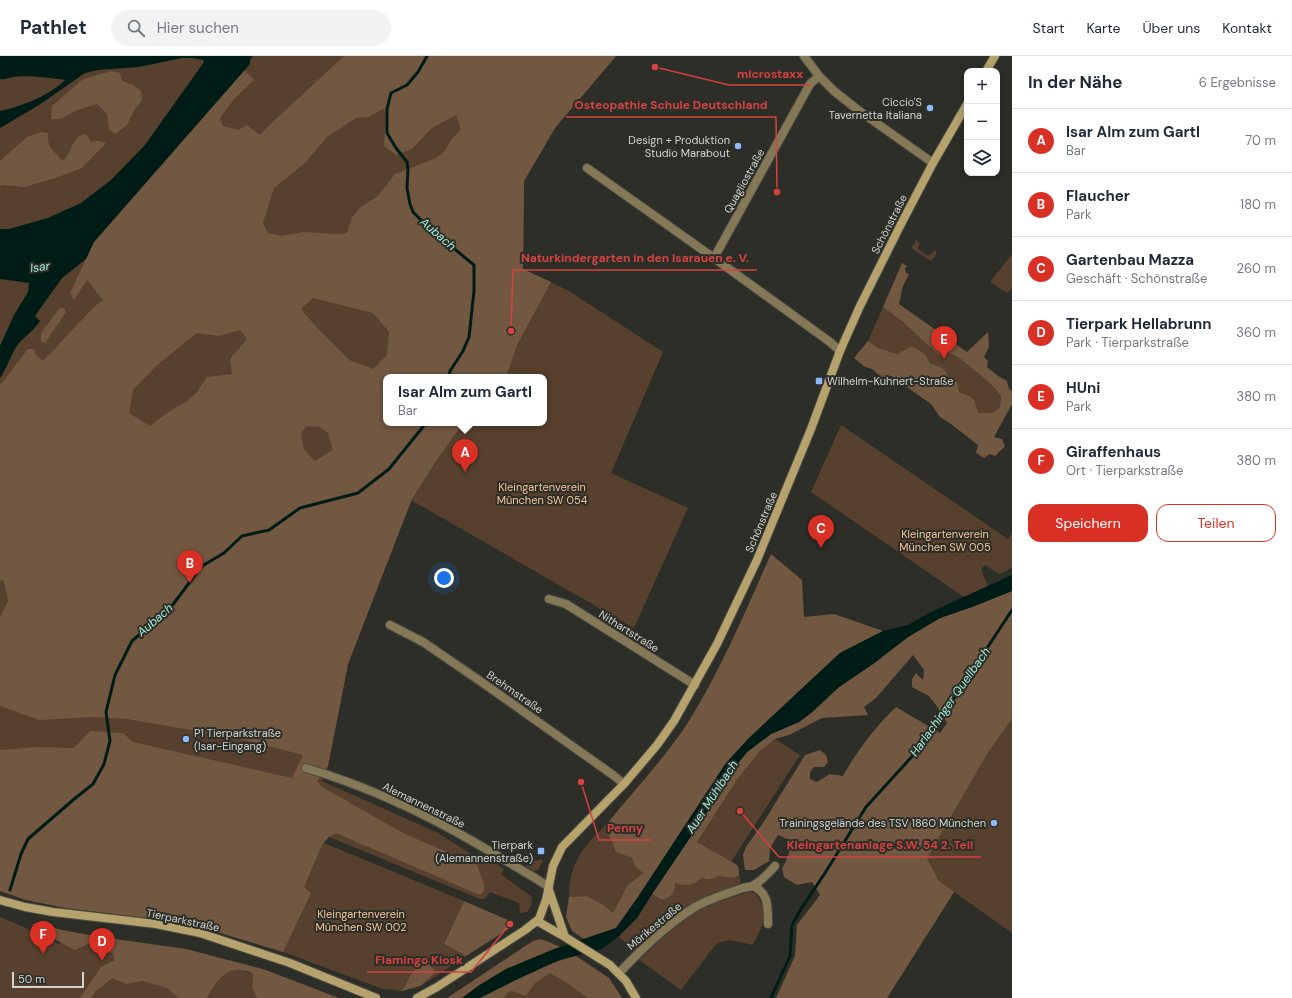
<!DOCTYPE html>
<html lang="de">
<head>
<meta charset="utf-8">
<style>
	body { margin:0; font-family:"DM Sans",sans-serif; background:#f2f2f3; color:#1f2937 }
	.controls { position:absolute; right:12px; top:12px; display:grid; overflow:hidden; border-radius:8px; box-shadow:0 2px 10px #0003 }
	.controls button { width:36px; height:36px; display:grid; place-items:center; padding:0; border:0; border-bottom:1px solid #e0e1e3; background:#fff; color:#1f2937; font:20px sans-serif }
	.scale { position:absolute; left:12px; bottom:10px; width:72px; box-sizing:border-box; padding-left:4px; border:2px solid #d2d3cf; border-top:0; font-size:11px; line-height:14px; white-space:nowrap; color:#d2d3cf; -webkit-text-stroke:3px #2c2e27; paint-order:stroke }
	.you { position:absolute; left:444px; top:522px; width:14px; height:14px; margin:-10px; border:3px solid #fff; border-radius:50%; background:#1a73e8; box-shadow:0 0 0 6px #1a73e833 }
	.badge { display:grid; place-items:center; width:26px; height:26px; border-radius:50%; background:#d93025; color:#fff; font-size:13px; font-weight:700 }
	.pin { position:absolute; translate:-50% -33px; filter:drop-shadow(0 1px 2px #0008) }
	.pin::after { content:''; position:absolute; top:21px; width:14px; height:12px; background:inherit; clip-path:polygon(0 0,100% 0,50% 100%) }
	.popup { position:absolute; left:383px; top:318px; width:164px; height:52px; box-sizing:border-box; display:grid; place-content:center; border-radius:8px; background:#fff; filter:drop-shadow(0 1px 3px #0005); font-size:13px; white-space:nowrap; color:#747a83 }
	.popup b { font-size:15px; color:#1f2937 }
	.popup::after { content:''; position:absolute; left:50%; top:100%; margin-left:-8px; border:8px solid transparent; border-top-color:#fff }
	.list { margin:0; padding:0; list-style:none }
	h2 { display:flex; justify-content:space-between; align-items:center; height:52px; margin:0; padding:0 16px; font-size:17px }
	h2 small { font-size:13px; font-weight:400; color:#747a83 }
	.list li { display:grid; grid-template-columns:26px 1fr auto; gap:12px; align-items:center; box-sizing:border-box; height:64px; padding:0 16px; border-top:1px solid #e0e1e3 }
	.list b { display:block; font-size:15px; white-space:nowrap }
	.list p { margin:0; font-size:13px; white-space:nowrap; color:#747a83 }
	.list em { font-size:13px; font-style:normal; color:#747a83 }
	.actions { display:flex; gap:8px; padding:12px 16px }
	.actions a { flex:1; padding:9px 0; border:1px solid #d93025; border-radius:12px; text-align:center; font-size:14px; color:#d93025 }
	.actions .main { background:#d93025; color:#fff }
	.icon { flex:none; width:22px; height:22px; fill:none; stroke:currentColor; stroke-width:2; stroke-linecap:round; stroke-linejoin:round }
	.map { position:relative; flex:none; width:1012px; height:942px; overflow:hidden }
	header { display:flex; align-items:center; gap:24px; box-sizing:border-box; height:56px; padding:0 20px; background:#fff; border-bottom:1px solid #e0e1e3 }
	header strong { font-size:19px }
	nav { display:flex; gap:22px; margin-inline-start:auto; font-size:14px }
	.search { width:280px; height:36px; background:#f2f2f3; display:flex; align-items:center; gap:10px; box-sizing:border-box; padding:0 14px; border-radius:22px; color:#747a83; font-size:15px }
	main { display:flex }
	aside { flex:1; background:#fff }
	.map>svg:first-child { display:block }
	.green { fill:#57402d; fill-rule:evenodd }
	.forest { fill:#735841; fill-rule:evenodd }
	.water { fill:#001c16 }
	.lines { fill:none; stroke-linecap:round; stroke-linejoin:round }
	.stream { stroke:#001c16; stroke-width:3 }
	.street-casing { stroke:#4a4c45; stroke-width:10 }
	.secondary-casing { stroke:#4a4c45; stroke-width:10 }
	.street { stroke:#847857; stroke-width:8 }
	.secondary { stroke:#b6a26d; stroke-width:8 }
	.poi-dot { fill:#8fb8fd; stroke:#2c2e27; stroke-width:1.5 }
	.labels { text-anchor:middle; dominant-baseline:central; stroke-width:4; stroke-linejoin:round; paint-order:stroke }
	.poi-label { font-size:11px; fill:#d2d3cf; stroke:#2c2e27; text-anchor:end }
	.street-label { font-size:11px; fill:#d2d3cf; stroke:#2c2e27 }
	.park-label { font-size:11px; fill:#f5c499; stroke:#2c2e27 }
	.water-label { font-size:12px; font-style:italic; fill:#a3edd9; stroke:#2c2e27 }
	.leader { fill:none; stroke:#d54241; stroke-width:1.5 }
	.callout-dot { fill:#d54241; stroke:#2c2e27; stroke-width:1.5 }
	.callout-label { font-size:12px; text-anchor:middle; font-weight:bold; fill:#d54241; stroke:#2c2e27; stroke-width:4; stroke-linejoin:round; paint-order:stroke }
</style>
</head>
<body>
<header>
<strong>Pathlet</strong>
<div class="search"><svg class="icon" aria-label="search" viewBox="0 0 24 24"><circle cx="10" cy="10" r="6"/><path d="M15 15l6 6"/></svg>Hier suchen</div>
<nav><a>Start</a><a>Karte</a><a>Über uns</a><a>Kontakt</a></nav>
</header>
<main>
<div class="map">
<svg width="1012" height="942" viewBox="0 0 1012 942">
	<rect width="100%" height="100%" fill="#2c2e27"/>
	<path class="green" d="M0,0H616L555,72L524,125L523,213L569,235L663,296L611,417L688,452L634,572L411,444L348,608L328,710L322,725L438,777L487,808L490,803L504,813L501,818L532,841L531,850L527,856L520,857L519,847L490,836L485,843H480L329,781L324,787L464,845L444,888L466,900L421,930L402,935L383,933L283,896L188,867L66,852L26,844L0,835ZM386,321H544V367H386Z
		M916,184L920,187L918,193L928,200L936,194V199L931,205L911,192Z
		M1012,198V233L1007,237L990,226Z
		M883,251L903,266L967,307C972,312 977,315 983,320C990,325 995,333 1001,340L1000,351L992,357H978L976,354L975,348L969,340L959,336L943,324V312L930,307L925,298L912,290L897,298L878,292L868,285Z
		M841,369L1008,483L1012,477V512L999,518L985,509L981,513L988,530L964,541L811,436Z
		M1012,663V877L954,836L887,942H837L987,698Z
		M775,683L800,699L731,806L697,786L737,724L759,696Z
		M605,770L616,796L633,802L643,817L627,830L613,857L602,848L587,840L569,841C569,809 582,791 605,770Z
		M541,803L543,805L538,814L534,815L527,811V809L528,807Z
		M739,819L741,828C718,835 695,843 675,858C661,869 648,883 634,896L619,880L637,862L652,838L662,844L675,827L697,826L702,822C709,824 712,820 718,820C728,819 728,824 739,819Z
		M748,836L755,837C771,858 763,867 753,889L729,884L717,887L681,934L639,904C657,887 674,869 696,856C712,847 731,842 748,836Z
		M0,861L19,869L59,888L66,877L79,879L90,890L98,884L239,913L317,942H0Z
		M524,896L618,942H454Z"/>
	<path class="forest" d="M344,0H616L555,72L524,125L523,213L551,226L518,287L506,321H386V367H463L436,405L412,443L348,608L328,710L317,725L322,731L405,778L477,809L484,828V835L480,839L336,777L329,781L323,787L304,831L311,837L283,896L188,867L66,852L26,844L0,835V694L36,691L74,692L90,675L123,677L133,686L292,722L303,699L232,681L127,663L94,661L39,664L0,650V561L8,545L4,525L0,524V329L28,293H34L35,298L43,305L95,250L103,244L87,224L74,244L70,237L94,186L244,14L254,24L234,43L220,62L223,70L238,74L247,69L260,79L276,63ZM384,52L386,61L384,90L396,99L412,93L432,72L456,59L461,73L451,84L445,95L436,102L395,118L378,140L361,151L352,161L347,177L336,178L304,176L281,180L268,177L263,167L274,132L305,107L328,80L356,62L369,61ZM313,242L373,257L389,276L387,299L373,313L349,304L318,273L301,253ZM240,274L247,283L230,303L232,318L207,321L197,336L187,345L164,359L150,370L129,357L133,334L156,310L197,277L219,280ZM306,370L320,371L328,377L333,394L315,405L304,394L301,378Z
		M111,15L120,17L122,25L133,29L141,35L142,44L135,53L127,69L115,78L109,73L107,58L97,48L75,55L60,63H51L52,50L83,23Z
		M42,76L48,77C47,93 53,94 63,105C73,95 69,86 83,78L88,80L91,86L98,85L106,87L82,112L56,122L24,131L3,129L0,130V105L27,81Z
		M902,207L907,210L905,213L906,217L909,218L903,230L899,248L967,296L988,276L989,291L984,301L988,305L987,311L998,320L1007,325L1009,333L1012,335V348L994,381L1002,383L1005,390L995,400L990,398L984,402L976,397L978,389L951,368L940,361L931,348L891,320L881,321L872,313L865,311L854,302L868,285L878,292L897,298L912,290L925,298L930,307L943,312L948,320L944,324L957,326L959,336L969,340L974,344L978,357H992L1000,351L1001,340C992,328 984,322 973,313C966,308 960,301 952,298C949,296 943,298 939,299L903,266L883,251Z
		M60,252H64L66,256L45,287L41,286V277Z
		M771,498L802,524L804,561L834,558L883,575L840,597L749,682L726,707L638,841L616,872L584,883L572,875L566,861L569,841L587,840L602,848L613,857L627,830L643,817L635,810L632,802L616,796L605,770C632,737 663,704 687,668C721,614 745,556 771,498Z
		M1012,535V663L987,698L927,802L938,824L954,836L887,942H776L795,900L797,869L820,839L812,826L797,829L784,821L782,812C788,803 791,794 789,784L778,779L770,792L769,805L754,814H745L743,799L746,791L763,767L805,699L820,694L826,699L828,706L824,711H814L810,716V723L817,726L830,718L843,720C857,695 875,671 896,651L940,677L947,667L936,649L929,640L912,631V623L916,617L923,624L924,614L913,599L876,642L864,651L868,659L822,662L789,679L775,683L759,696L737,724L697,786L737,809L739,813V819L733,822L718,820C713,824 708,824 702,822C692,830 687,830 675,827C675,837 672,841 662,844L652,838L706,758L728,720L747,696L771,678L799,666L811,657L839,631L873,608L908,581L940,562L972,551Z
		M464,845L508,864L506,869L510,872L466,900L444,888Z
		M31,868H41L62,874L94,880L186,893L263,913L339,942H257L252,931L253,918C250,916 245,914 241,914C224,912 214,929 207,942H178L167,932L143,925L126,928L112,922L95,936L91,942H80L101,911L115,904L113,898L90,887L75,894L56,884Z
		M540,883L547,885L560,891L506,913L478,930L462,942H447L533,885Z
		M576,900L609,922L622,942H588L564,925L550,917L535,927L526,940L512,935L507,937L504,942H480C511,926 543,908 576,900Z
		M421,907L428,908L436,916L420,930L402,935L412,917Z"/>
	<path class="water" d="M0,0H253L250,4V8L94,186L86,203L62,222L35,260L40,265C34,275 22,282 16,291C10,301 7,312 0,322V290L14,259L28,236L29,227L0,223V173H9L48,162L81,147L111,124L145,89L204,6L203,4L193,2H182L139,11L98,14L85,17L39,49L0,72V55C22,50 49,40 65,24C51,22 26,19 13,21C8,22 5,24 0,23Z
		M1012,519V535L972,551L940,562L908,581L873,608L839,631L811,657L799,666L771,678L747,696L728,720L706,758L652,838L637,862L619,880L602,893L559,904L516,924L480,942H462L478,930L506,913L554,893L616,872L638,841L726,707L749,682L840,597L883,575L908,569L931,556Z"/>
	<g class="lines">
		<path class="stream" d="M427,0L418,16L407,29L391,37L387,53V77L396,92L407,106L408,113L407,132L410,148L413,156L430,173L474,209V235L469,281L463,295L450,315L449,321
			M10,834L21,798L28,783L73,744L93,728L104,708L110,685L106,656L115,619L132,585L147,572L153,563L171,551L202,510L224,497L242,480L269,474L300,452L358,437L389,413L426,367
			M771,942L790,900L792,869L801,853L825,817L866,751L917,695L940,664L1012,554"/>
		<g class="street-casing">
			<path id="street" d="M804,0L819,20L834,35L858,54L933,107
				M587,112L714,202L830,286L840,295
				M714,202L810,28L819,20
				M549,543L566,548L695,629
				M390,569L423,586L483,627L613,719L624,728
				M306,712C353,726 404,748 447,771C477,787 506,805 535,822L549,831
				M753,830C769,837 768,852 768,868
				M619,917C642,893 666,869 695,851C709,843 728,837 743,832C746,831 749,831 752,830C759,827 770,816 775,810"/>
		</g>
		<g class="secondary-casing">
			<path id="secondary" d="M986,15L995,0
				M549,834L565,881
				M0,844L25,851L53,856L156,868L200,877L290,907L376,942
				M537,865L565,881L610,909L626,925L636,942
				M417,942L437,931L525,874L539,863L546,844L553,810L562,791L624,728L657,689L674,665L717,588L757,504L811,373L840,295L860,250L900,170L933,107L967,48"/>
		</g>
		<use href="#street" class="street"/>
		<use href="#secondary" class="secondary"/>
	</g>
	<g class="poi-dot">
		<circle cx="930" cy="52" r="4"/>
		<circle cx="738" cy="90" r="4"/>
		<rect x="815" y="321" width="8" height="8" rx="2"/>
		<circle cx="186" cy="683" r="4"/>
		<circle cx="994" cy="767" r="4"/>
		<rect x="537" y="791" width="8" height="8" rx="2"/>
	</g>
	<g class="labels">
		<g class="poi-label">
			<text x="922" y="46">Ciccio'S<tspan x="922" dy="13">Tavernetta Italiana</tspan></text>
			<text x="730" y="84">Design + Produktion<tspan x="730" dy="13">Studio Marabout</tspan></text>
			<text x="827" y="325" text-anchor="start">Wilhelm-Kuhnert-Straße</text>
			<text x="194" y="677" text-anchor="start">P1 Tierparkstraße<tspan x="194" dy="13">(Isar-Eingang)</tspan></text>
			<text x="986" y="767">Trainingsgelände des TSV 1860 München</text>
			<text x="533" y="789">Tierpark<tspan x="533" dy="13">(Alemannenstraße)</tspan></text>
		</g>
		<g class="street-label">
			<text transform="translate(744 125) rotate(-61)">Quagliostraße</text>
			<text transform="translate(889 168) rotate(-63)">Schönstraße</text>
			<text transform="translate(761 466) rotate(-67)">Schönstraße</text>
			<text transform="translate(629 575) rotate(32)">Nithartstraße</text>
			<text transform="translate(515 636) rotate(35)">Brehmstraße</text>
			<text transform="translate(424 749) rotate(26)">Alemannenstraße</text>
			<text transform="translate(183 864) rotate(12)">Tierparkstraße</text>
			<text transform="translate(654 870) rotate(-40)">Mörikestraße</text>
		</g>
		<g class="park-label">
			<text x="542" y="431">Kleingartenverein<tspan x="542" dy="13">München SW 054</tspan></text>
			<text x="945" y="478">Kleingartenverein<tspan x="945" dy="13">München SW 005</tspan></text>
			<text x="361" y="858">Kleingartenverein<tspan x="361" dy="13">München SW 002</tspan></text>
		</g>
		<g class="water-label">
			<text transform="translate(438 178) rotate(41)">Aubach</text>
			<text transform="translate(40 211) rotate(-8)">Isar</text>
			<text transform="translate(155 564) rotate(-41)">Aubach</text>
			<text transform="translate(950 646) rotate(-55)">Harlachinger Quellbach</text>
			<text transform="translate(712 741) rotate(-57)">Auer Mühlbach</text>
		</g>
	</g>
	<path class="leader" d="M655 11L729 29H811M777 136L776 61H566M511 275L513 214H757M581 726L599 784H651M740 755L779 801H981M510 868L471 916H367"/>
	<g class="callout-dot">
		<circle cx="655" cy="11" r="4"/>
		<circle cx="777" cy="136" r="4"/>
		<circle cx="511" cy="275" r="4"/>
		<circle cx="581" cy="726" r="4"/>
		<circle cx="740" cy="755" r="4"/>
		<circle cx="510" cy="868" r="4"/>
	</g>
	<g class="callout-label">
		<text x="770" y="22">microstaxx</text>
		<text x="671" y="53">Osteopathie Schule Deutschland</text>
		<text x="635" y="206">Naturkindergarten in den Isarauen e. V.</text>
		<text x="625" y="776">Penny</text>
		<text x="880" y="793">Kleingartenanlage S.W. 54 2. Teil</text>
		<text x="419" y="908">Flamingo Kiosk</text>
	</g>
</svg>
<div class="controls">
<button>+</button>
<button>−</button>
<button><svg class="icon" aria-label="layers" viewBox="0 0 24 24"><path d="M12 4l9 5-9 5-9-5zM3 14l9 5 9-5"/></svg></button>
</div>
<div class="scale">50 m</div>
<div class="you"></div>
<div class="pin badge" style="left:465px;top:416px">A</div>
<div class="popup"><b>Isar Alm zum Gartl</b>Bar</div>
<div class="pin badge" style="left:190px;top:527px">B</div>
<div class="pin badge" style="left:821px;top:492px">C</div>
<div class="pin badge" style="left:102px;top:905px">D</div>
<div class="pin badge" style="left:944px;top:303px">E</div>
<div class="pin badge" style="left:43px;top:898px">F</div>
</div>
<aside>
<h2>In der Nähe<small>6 Ergebnisse</small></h2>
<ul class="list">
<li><span class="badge">A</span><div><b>Isar Alm zum Gartl</b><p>Bar</p></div><em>70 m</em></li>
<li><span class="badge">B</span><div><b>Flaucher</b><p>Park</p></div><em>180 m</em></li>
<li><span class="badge">C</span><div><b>Gartenbau Mazza</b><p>Geschäft · Schönstraße</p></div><em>260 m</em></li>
<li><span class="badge">D</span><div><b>Tierpark Hellabrunn</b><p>Park · Tierparkstraße</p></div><em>360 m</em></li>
<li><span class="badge">E</span><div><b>HUni</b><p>Park</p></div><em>380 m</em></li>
<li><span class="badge">F</span><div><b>Giraffenhaus</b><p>Ort · Tierparkstraße</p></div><em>380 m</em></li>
</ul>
<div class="actions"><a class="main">Speichern</a><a>Teilen</a></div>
</aside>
</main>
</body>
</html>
